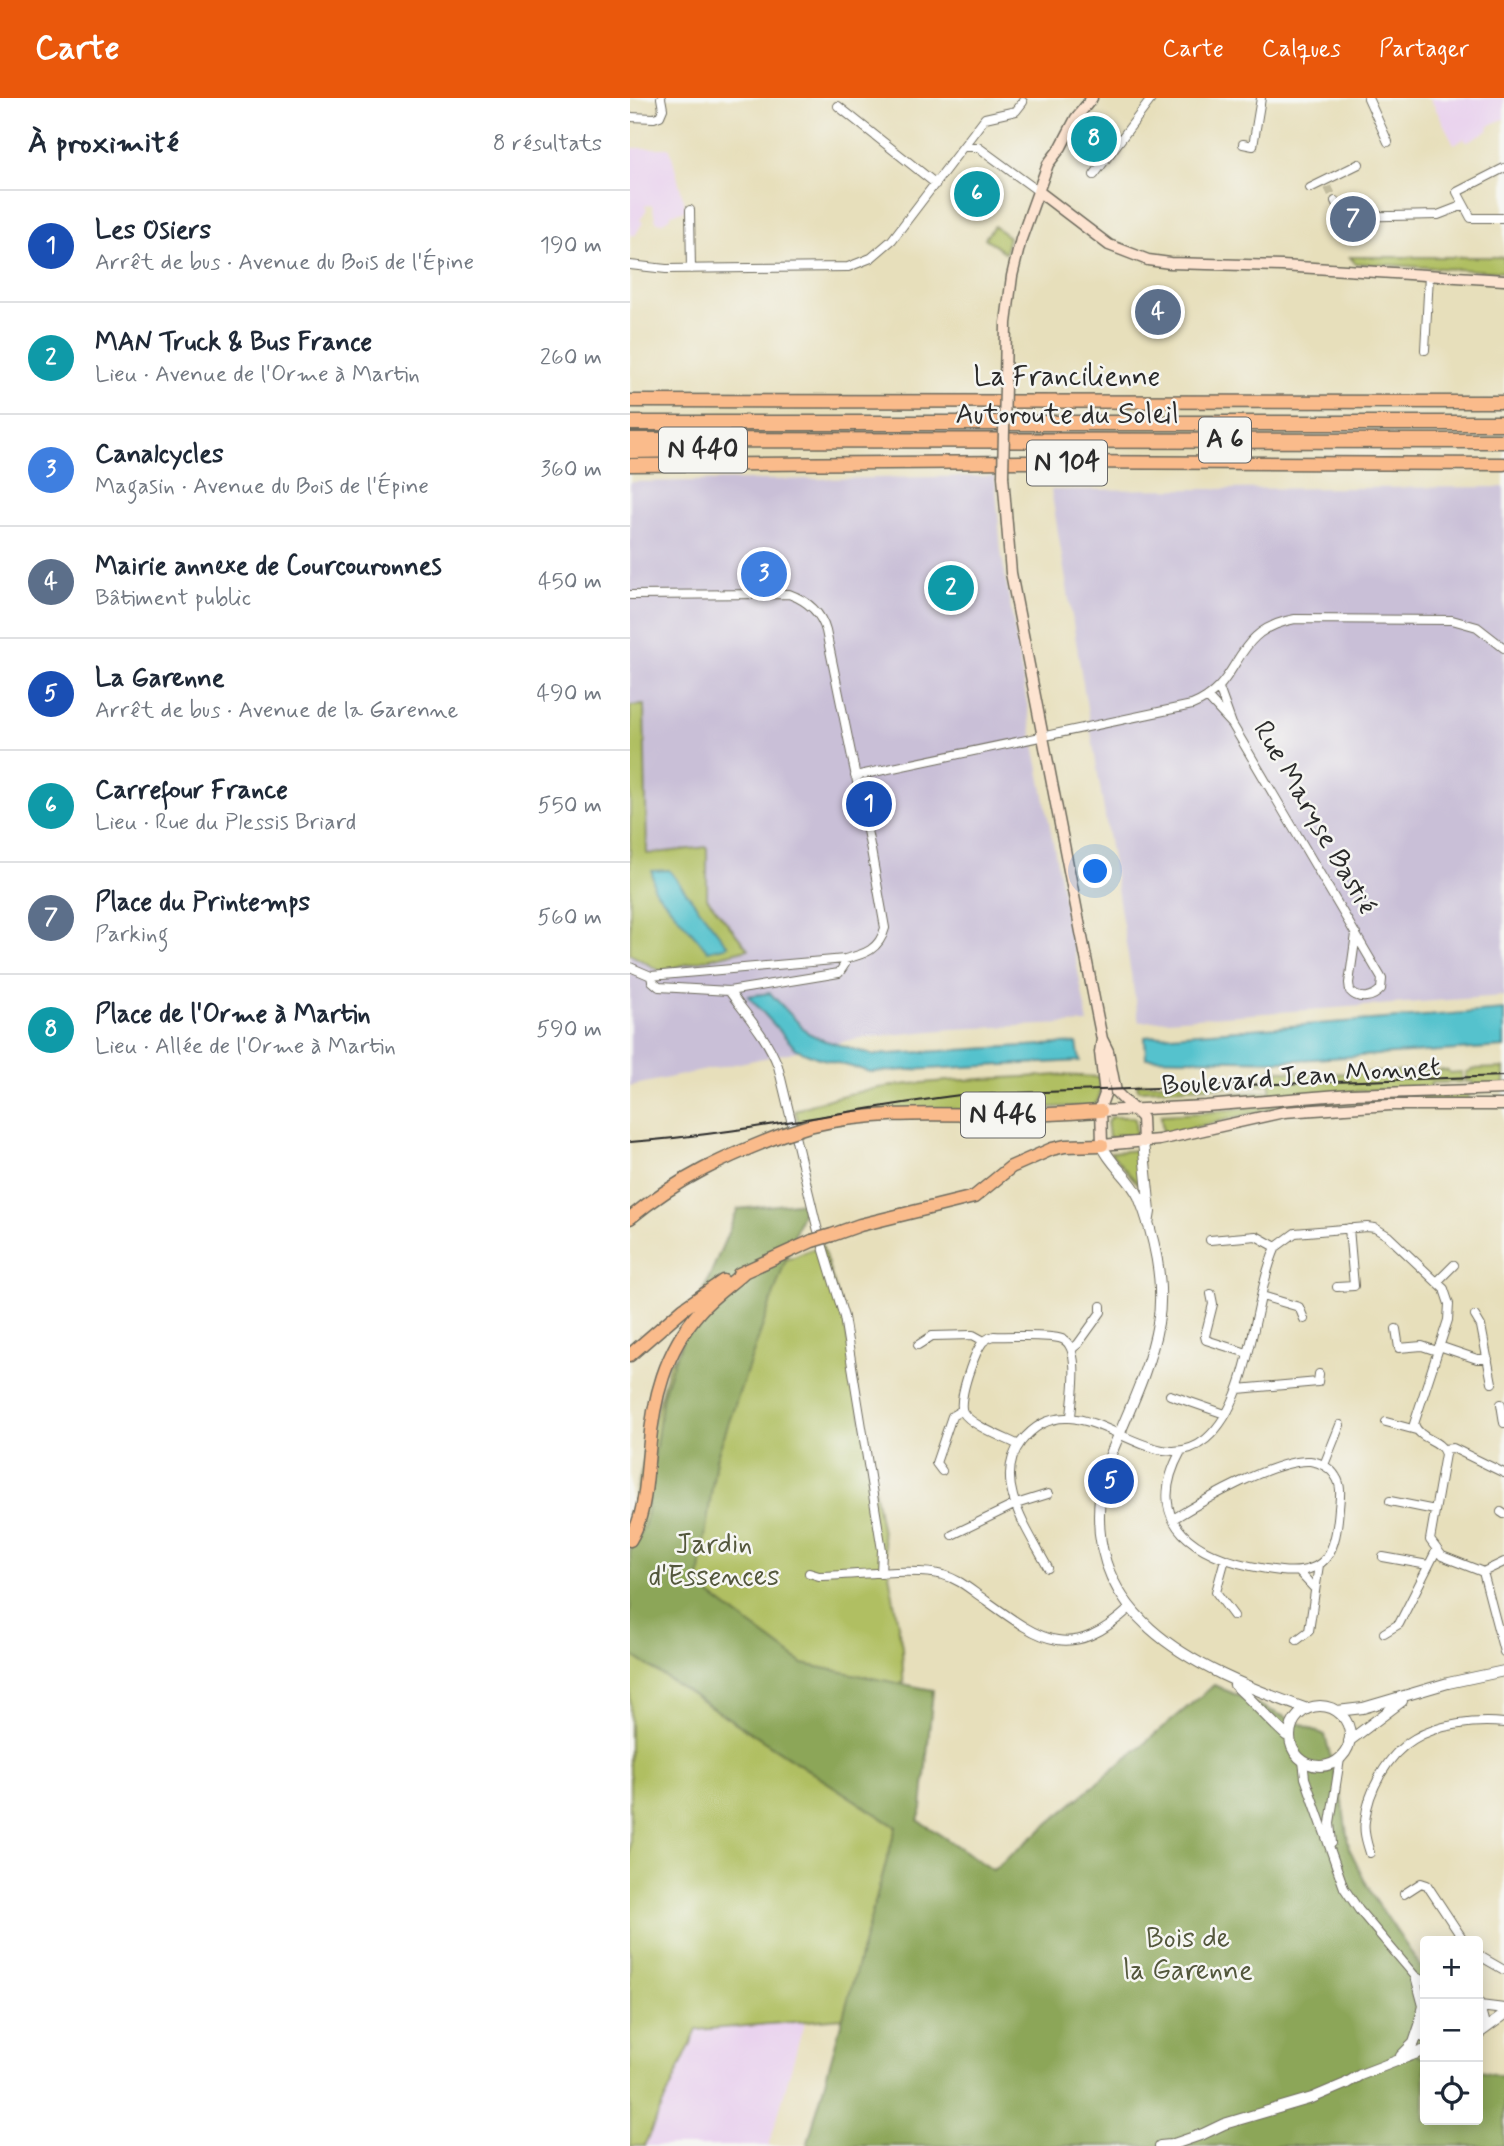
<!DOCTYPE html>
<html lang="fr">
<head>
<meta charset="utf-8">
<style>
	body { margin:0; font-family:Mynerve,sans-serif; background:#f2f2f3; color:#1f2937 }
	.controls { position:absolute; right:21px; bottom:21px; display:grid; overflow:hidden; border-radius:7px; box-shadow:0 4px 18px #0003 }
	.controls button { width:63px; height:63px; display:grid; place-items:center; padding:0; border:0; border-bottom:2px solid #e0e1e3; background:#fff; color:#1f2937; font:35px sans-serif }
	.you { position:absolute; left:466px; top:774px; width:24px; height:24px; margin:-18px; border:5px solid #fff; border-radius:50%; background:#1a73e8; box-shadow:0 0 0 10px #1a73e833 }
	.badge { display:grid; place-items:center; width:46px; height:46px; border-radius:50%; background:#ea580c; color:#fff; font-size:23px; font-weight:700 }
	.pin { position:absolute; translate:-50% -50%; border:4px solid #fff; box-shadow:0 2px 7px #0006 }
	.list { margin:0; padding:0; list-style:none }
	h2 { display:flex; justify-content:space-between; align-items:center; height:91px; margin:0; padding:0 28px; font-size:30px }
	h2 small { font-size:23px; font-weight:400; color:#747a83 }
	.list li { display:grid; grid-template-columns:46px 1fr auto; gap:21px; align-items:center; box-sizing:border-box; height:112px; padding:0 28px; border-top:2px solid #e0e1e3 }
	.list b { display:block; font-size:26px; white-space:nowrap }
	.list p { margin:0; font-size:23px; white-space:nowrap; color:#747a83 }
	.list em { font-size:23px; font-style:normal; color:#747a83 }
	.icon { flex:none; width:38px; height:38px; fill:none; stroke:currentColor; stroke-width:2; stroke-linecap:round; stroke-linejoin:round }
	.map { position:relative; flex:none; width:874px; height:2048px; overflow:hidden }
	header { display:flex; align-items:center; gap:42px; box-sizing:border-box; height:98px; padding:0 35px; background:#ea580c; color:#fff }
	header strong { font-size:33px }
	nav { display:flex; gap:38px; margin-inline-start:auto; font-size:24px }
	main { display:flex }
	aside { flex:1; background:#fff }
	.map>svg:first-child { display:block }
	.built { fill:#e9d2ee }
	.industrial { fill:#c9bfd7 }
	.green { fill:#b0bf62; stroke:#6e7546; stroke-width:2 }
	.forest { fill:#8ca658; stroke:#5c6842; stroke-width:2 }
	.water { fill:#55c2cd; stroke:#40767c; stroke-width:2 }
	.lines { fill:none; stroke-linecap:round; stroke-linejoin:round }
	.minor-tunnel { stroke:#c1bb9e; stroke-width:8; stroke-dasharray:8 4; stroke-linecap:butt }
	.minor-casing { stroke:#6d6a5d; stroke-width:10 }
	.tertiary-casing { stroke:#6d6a5d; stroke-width:12 }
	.secondary-casing { stroke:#6d6a5d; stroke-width:13 }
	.trunk-casing { stroke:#6d6a5d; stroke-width:15 }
	.motorway-casing { stroke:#6d6a5d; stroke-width:17 }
	.minor { stroke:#fff; stroke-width:8 }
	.tertiary { stroke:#fff; stroke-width:10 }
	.secondary { stroke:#fde4d1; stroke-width:10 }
	.trunk { stroke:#fabb8b; stroke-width:12 }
	.motorway { stroke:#fabb8b; stroke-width:14 }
	.tram { stroke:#2b2b2b; stroke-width:2 }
	.secondary-bridge-casing { stroke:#6d6a5d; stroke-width:13; stroke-linecap:butt }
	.trunk-bridge-casing { stroke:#6d6a5d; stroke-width:15; stroke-linecap:butt }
	.secondary-bridge { stroke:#fde4d1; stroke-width:10 }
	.trunk-bridge { stroke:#fabb8b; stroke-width:12 }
	.labels { text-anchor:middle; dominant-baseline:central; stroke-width:5; stroke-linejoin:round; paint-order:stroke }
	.shield { fill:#f6f6f2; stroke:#686867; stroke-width:2 }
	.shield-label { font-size:26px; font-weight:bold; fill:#2b2b2b }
	.street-label { font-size:28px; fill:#2b2b2b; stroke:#f6f6f2 }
	.park-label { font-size:28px; fill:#53573c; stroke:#f6f6f2 }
</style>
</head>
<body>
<header>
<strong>Carte</strong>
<nav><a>Carte</a><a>Calques</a><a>Partager</a></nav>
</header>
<main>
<aside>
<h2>À proximité<small>8 résultats</small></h2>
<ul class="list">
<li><span class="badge" style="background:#1a4fb4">1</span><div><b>Les Osiers</b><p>Arrêt de bus · Avenue du Bois de l'Épine</p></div><em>190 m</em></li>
<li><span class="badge" style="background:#0f9aa8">2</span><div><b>MAN Truck &amp; Bus France</b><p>Lieu · Avenue de l'Orme à Martin</p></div><em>260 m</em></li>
<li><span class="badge" style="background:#3f7fe0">3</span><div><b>Canalcycles</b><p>Magasin · Avenue du Bois de l'Épine</p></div><em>360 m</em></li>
<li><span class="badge" style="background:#5c6f8a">4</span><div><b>Mairie annexe de Courcouronnes</b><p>Bâtiment public</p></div><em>450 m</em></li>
<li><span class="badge" style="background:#1a4fb4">5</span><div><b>La Garenne</b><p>Arrêt de bus · Avenue de la Garenne</p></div><em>490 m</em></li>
<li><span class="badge" style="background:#0f9aa8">6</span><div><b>Carrefour France</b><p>Lieu · Rue du Plessis Briard</p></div><em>550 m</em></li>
<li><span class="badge" style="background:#5c6f8a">7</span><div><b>Place du Printemps</b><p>Parking</p></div><em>560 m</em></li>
<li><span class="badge" style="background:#0f9aa8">8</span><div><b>Place de l'Orme à Martin</b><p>Lieu · Allée de l'Orme à Martin</p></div><em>590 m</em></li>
</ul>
</aside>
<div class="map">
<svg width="874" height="2048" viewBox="0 0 874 2048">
	<rect width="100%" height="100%" fill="#f6f6f2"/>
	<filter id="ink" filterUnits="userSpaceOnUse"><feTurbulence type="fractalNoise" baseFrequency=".0143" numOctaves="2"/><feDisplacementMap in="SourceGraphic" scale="14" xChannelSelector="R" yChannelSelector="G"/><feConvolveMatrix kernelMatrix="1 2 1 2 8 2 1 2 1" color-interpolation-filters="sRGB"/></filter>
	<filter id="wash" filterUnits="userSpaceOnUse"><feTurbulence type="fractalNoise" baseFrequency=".00686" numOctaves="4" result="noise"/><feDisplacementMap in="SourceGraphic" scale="28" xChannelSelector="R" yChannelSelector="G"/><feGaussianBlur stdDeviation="1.57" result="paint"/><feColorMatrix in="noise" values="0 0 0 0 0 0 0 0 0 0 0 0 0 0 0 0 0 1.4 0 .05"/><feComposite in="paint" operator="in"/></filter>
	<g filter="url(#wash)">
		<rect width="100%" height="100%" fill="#e7dfbb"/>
		<path class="built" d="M800,0H874V21L866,24L858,29L859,32L836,44L833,39V42L824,46Z
			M0,50H40L56,112L41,116V119L31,125L26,123L22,107L14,108L17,111L10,122L13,124L5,138L2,136L0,139Z
			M175,1922L139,2048H14L67,1932Z"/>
		<path class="industrial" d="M365,378L371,453L403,641L458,925L322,931L230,940L0,988V384Z
			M874,389V898L509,924L421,392Z"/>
		<path class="green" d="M364,128L379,139L375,155L355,140Z
			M720,159H874V174L725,165Z
			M14,607L17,756L77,749V800L118,851L30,873L0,856V608Z
			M874,970V987H843V984H836V974L841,973V971Z
			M640,972L694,976L818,972L819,975L832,974V984L801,985V989L529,1005V998L640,994Z
			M430,977L469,979C470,990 473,1001 462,1008L268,1014L169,1026L165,1013C247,979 342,983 430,977Z
			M634,981V987L508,992L507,986Z
			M838,996L839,1003H760L680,1007L641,1011L533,1037L531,1017L571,1015L685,1002Z
			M481,1019H503L505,1021L506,1036L499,1040L498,1037H486V1040L479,1039L477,1024Z
			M509,1052L513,1092L480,1054Z
			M192,1147L214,1219L272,1549L278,1705L0,1534V1417L39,1265L132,1172Z
			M0,1556L266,1729L213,1920L67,1932L14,2048H0Z"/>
		<path class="forest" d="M176,1104L86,1361L68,1488L173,1566L303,1592L292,1711L288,1722L363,1772L584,1587L695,1637L712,1703L719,1750L742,1797L795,1875V1923L788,1958L795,1960V2022H848V1972L874,1979V2048H177L266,1729L0,1556V1453L15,1426L33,1297L43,1265L108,1111Z"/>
		<path class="water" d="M39,772L98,848L78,853L24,791L22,773Z
			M140,895L178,935L193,942L243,957L447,945L450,963L240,974L186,959L166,951L118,898Z
			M874,912V949L650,963L516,960L515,939Z"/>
	</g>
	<g filter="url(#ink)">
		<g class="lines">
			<path class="minor-tunnel" d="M698,89L705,103"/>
			<g class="minor-casing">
				<path id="minor" d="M738,0L758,44
					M208,8L306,86
					M0,19L24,20L30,18L33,11L31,0
					M613,46L623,48L631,0
					M335,49H348L408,93
					M874,70L827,94L841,120H874
					M464,77L522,0
					M680,90L729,66
					M705,103L713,119L808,117L834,107
					M60,112L61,171
					M0,167L36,171L218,169L241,160L262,142L355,20L386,13L393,4
					M795,252L799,177
					M0,497L159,496C178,503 191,514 196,533L241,752L255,830C249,852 235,856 215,861L21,878L0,869
					M578,600L602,626L589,590
					M602,626L752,881L751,891C743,900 729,903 720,893L719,885L726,836
					M225,678L562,607C615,586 598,533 665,521L822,522L847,529L874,550
					M21,878L22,883L29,889L99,893L209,875L215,866V861
					M99,893C117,918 137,939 148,968L187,1129L214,1219L252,1452L251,1476
					M580,1142L626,1138L646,1149
					M807,1184L824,1167
					M707,1189L724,1188L719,1130
					M581,1196L583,1206L575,1238L576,1242L617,1255
					M632,1198L669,1209L674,1221
					M845,1218L851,1228L862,1285
					M766,1231L769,1250L792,1248L807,1253
					M288,1247L302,1238L343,1237L354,1243
					M809,1248L847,1261H858
					M442,1251L448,1246L471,1214V1208
					M608,1291L688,1284L689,1276
					M540,1297L595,1316
					M871,1306L874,1325
					M756,1324L786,1332
					M389,1347C375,1340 340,1327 333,1314C327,1303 345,1251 354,1243C358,1240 360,1239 364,1238C381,1239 417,1236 432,1241C452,1248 442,1302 441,1319
					M814,1351L823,1350L874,1375
					M694,1367L710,1327
					M312,1373L306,1365L322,1318L332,1312
					M760,1403L805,1412
					M871,1414L874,1416
					M543,1421C574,1402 645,1361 680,1363C690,1364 701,1370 706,1379C712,1388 710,1400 709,1410C706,1451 699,1478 651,1473C582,1465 506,1435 551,1353
					M322,1437L386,1406L418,1396
					M753,1459L798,1467
					M595,1461L586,1494L604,1518
					M418,1470C399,1434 361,1383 391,1344C448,1272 518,1389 576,1341C623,1301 622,1203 646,1149L665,1135L737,1129L745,1130L758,1138L814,1191L819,1206L818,1222L784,1326C790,1343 810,1340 815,1356L800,1442L812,1458L853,1474L874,1554
					M669,1474L685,1491
					M853,1474L874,1464
					M179,1475L189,1478C221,1478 285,1469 313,1477C329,1481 341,1492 354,1501C412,1543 440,1565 500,1510
					M754,1535L769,1526L806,1453
					M667,1542L679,1533L689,1467
					M673,1663L675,1680L714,1790L729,1812L785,1878L795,1884
					M702,1745L700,1725L710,1661
					M740,1755C737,1745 733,1734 735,1723C738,1693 757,1657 784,1641C808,1626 847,1622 874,1625
					M774,1796L791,1785L797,1787L834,1843
					M848,1857L874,1872
					M785,1878L793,1908"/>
			</g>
			<g class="tertiary-casing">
				<path id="tertiary" d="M513,1044L520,1114L518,1126
					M472,1047C480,1067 500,1079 509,1099C524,1136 535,1185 528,1225C520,1273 493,1324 475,1371C440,1517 563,1570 677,1611
					M605,1587C623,1603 638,1621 656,1637H660
					M660 1638a30 30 0 1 1 60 0a30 30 0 1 1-60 0Z
					M707,1613L733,1610L818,1585L874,1573
					M719,1643L772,1603
					M848,1904L853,1923L848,1940
					M795,1905L790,1922L795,1940
					M850,1908L874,1911
					M852,1933L874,1917
					M771,1958L784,1945L790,1927
					M530,2048L541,2047L573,2036L594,2026L682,2000L715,1986L730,1977L795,1952"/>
			</g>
			<g class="secondary-casing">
				<path id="secondary" d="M408,93L479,147L518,162L540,165L652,168L874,182
					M375,287L376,225L382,178L391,141L418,66L431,49L446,20L462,0
					M373,378L381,475L466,911L472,941L478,953L486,994L512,1020L513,1044
					M472,941L470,954L475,996L471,1007L472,1047L529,1042L654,1014L761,1007H874
					M471,1013L576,1008L721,996L874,991"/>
			</g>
			<g class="trunk-casing">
				<path id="trunk" d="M0,303L874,304
					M0,367L392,364L874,366
					M179,1028C241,1013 305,1016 368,1017C402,1018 437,1015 471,1013
					M0,1120C48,1080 97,1058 154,1036
					M202,1137L230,1127L344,1099L381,1069L422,1051L435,1048L472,1047
					M109,1176L182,1143
					M0,1257L53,1211L93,1183
					M0,1442C16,1416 16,1382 19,1353C23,1301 35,1253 70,1213C83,1198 100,1187 115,1173"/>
			</g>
			<g class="motorway-casing">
				<path id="motorway" d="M0,325H874
					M0,342L874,343
					M0,353L54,352"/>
			</g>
			<use href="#minor" class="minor"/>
			<use href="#tertiary" class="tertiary"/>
			<use href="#secondary" class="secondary"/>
			<use href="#trunk" class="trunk"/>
			<use href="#motorway" class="motorway"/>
			<path class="tram" d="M0,1044C111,1036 220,1011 330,997L874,978"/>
			<g class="secondary-bridge-casing">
				<path id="secondary-bridge" d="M373,378L375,287"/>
			</g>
			<g class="trunk-bridge-casing">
				<path id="trunk-bridge" d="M154,1036L179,1028
					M182,1143L202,1137"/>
			</g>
			<use href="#secondary-bridge" class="secondary-bridge"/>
			<use href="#trunk-bridge" class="trunk-bridge"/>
		</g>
	</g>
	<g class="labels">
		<g class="shield">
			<rect x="569" y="319.5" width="52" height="45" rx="5"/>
			<rect x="29" y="329.5" width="88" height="45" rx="5"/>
			<rect x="397" y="342.5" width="80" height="45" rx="5"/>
			<rect x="331" y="994.5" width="84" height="45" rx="5"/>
		</g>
		<g class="shield-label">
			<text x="595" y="342">A 6</text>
			<text x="73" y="352">N 440</text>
			<text x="437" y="365">N 104</text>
			<text x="373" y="1017">N 446</text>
		</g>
		<g class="street-label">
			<text x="437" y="279">La Francilienne</text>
			<text x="437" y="317">Autoroute du Soleil</text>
			<text transform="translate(684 720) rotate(60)">Rue Maryse Bastié</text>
			<text transform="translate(671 979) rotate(-4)">Boulevard Jean Monnet</text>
		</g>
		<g class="park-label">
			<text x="84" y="1447">Jardin<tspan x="84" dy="32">d'Essences</tspan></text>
			<text x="558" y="1841">Bois de<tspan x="558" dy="32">la Garenne</tspan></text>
		</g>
	</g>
</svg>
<div class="controls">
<button>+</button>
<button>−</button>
<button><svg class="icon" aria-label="locate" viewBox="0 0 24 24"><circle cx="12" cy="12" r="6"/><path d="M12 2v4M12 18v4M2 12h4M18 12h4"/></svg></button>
</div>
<div class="you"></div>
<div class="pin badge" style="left:239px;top:706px;background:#1a4fb4">1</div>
<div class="pin badge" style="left:321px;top:490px;background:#0f9aa8">2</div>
<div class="pin badge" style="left:134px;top:476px;background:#3f7fe0">3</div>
<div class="pin badge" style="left:528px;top:214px;background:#5c6f8a">4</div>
<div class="pin badge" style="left:481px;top:1383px;background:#1a4fb4">5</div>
<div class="pin badge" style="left:347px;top:96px;background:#0f9aa8">6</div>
<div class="pin badge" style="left:723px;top:121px;background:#5c6f8a">7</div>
<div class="pin badge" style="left:464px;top:41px;background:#0f9aa8">8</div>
</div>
</main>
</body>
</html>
